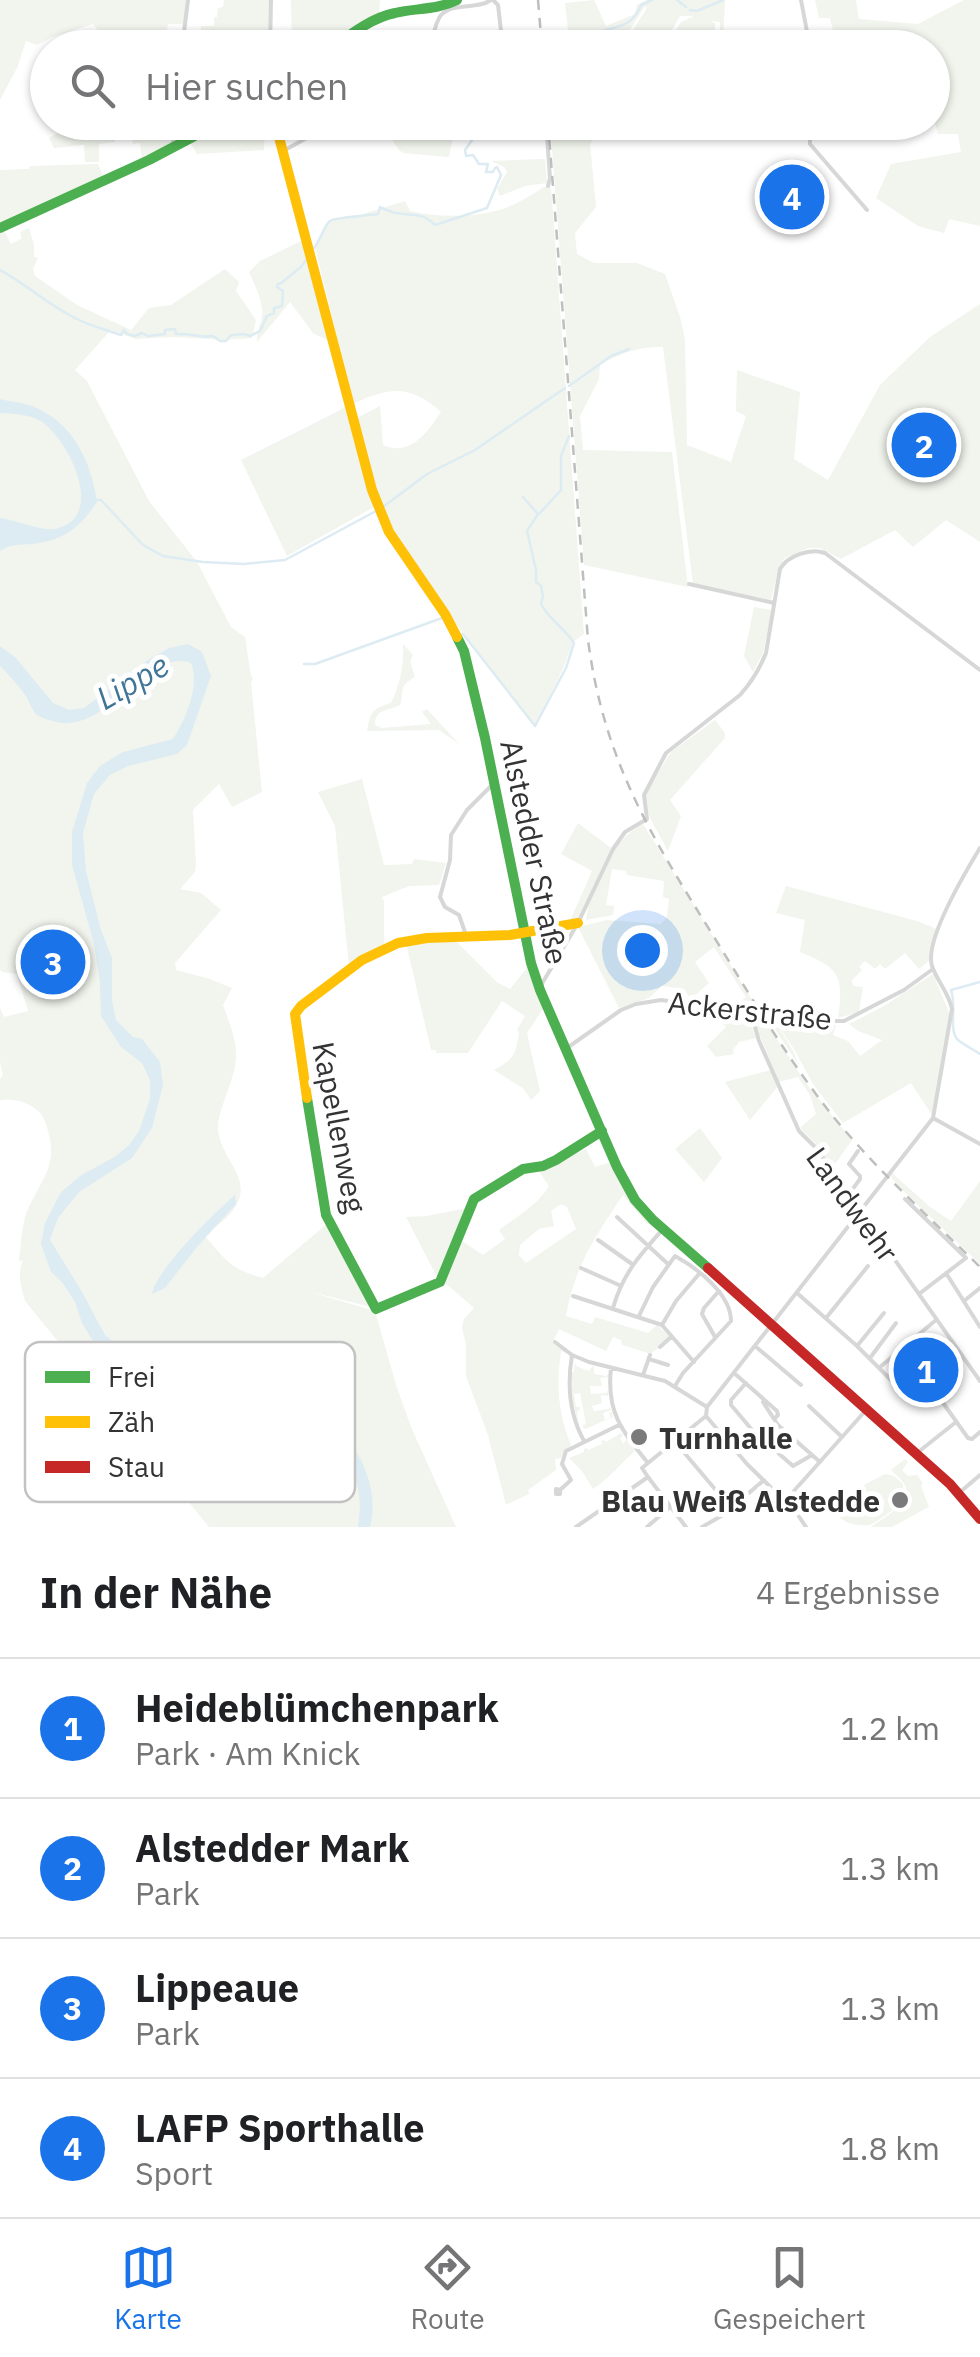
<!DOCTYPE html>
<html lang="de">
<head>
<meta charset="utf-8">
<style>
	body { margin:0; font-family:"IBM Plex Sans",sans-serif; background:#f2f2f2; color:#202124 }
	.you { position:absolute; left:642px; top:950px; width:35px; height:35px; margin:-25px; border:8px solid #fff; border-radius:50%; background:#1a73e8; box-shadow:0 0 0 15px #1a73e833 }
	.badge { display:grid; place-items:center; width:65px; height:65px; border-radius:50%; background:#1a73e8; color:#fff; font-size:32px; font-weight:700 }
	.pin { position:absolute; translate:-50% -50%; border:5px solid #fff; box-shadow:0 2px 10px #0006 }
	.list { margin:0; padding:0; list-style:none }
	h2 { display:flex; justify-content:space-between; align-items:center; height:130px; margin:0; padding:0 40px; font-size:42px }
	h2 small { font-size:32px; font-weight:400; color:#757577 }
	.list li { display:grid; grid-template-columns:65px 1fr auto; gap:30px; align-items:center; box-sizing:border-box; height:140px; padding:0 40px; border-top:2px solid #e0e0e0 }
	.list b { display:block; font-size:38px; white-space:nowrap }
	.list p { margin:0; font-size:32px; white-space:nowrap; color:#757577 }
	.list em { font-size:32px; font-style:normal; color:#757577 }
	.icon { flex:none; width:55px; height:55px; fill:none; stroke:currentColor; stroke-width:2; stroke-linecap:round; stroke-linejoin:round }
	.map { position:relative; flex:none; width:980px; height:1527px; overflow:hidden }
	.search { position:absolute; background:#fff; box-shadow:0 2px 8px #0004; left:30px; right:30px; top:30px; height:110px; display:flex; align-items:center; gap:25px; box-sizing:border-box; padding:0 35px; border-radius:55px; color:#757577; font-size:38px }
	.sheet { height:690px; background:#fff }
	nav { display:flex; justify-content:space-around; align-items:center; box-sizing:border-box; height:140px; border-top:2px solid #e0e0e0; background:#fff; font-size:28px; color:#757577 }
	nav a { display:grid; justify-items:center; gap:5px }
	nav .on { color:#1a73e8 }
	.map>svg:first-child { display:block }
	.green { fill:#f1f5ed; fill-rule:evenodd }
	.water { fill:#ddebf3 }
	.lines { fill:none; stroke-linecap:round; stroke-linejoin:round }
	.stream { stroke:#ddebf3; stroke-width:2.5 }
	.street { stroke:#d7d7d7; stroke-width:4 }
	.fast { stroke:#4caf50; stroke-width:10 }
	.slow { stroke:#ffc107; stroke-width:10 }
	.jam { stroke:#c62828; stroke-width:10 }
	.rail { stroke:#bebebe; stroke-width:2.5; stroke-dasharray:10 8; stroke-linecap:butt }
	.poi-dot { fill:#7a7a7a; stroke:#fff; stroke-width:4 }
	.labels { text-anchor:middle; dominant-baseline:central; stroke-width:10; stroke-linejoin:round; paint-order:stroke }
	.street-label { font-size:30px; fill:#333; stroke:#fff }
	.poi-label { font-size:30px; font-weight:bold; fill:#333; stroke:#fff; text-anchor:start }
	.water-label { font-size:32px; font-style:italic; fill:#3f7597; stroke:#fff }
	.key { fill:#fff; stroke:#c2c2c2; stroke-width:2.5 }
	.key-label { font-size:28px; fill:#333 }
</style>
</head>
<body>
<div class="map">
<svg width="980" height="1527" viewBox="0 0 980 1527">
	<rect width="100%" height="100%" fill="#fff"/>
	<path class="green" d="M0,0H187L184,24H168L166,36H144L146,40L131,47H110L93,24L50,38L37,45L26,41L17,68L0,100Z
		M224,0H270L268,47L198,48L201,26H214V17H217L218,8L223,7Z
		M291,0H380L379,15L344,35L328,47H292Z
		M594,0L606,26L635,14L637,5L647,0H725L723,44H720V22L710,21L715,23V47H666L681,22L694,16H680L662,47H622L647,8L645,6L619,47H570L565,3Z
		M815,0H856L859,19L918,24L964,0H980V226L949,219L944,233L918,226L876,198L891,164L961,152L958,134H938L933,116L932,48L837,47L830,18H819Z
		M75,123H172L171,146L142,161L140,143L133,144L131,136H121L118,132H114L115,142L99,144V162H85L84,145L54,148L49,138Z
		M227,123H265L264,150L197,154L190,142Z
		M401,123H449L453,136L449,157L403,153L399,150L388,134L403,126Z
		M550,123H604L590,144L596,207L575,233L577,254L594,263H637L665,274L680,317L685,339L687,445L731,462L746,416L736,411L737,370L800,392L794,459L828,480L880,385L930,337L980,304V542L946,520L913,547L895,530L841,559L820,548H809L785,558L779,567L771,600L693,584L663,347C641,346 619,353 600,365L599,379L580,416L583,450L672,452L688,587L584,565Z
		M545,159L547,183L525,186L500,196L497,189L507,172L504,167L491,161Z
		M98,164L104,178L1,224L11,244L22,238L20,232L29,228L34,245V257L38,258L33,269L35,276L77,305L131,330L149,308L171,305L225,269L239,282L236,291L256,320L252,338L224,340L175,337L136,339L111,330L75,370L87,381L149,501L197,562L231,627L245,637L251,676L253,678L251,683L262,792L232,807L219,784L193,810L196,864L195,872L180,889L201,893L221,910L175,963L176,970L210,979L232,988L223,1005C229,1022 237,1040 236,1058C235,1078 221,1103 218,1124C216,1152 246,1172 240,1196C235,1215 218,1224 205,1236C226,1261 231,1269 263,1278L328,1223L371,1307L307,1291L375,1311L396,1385L411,1427L456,1527H209L25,1301C21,1287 17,1274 23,1260L19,1261C21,1248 21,1233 24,1221C34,1185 60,1172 48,1131C46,1123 44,1116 37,1110C27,1102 13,1098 0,1100V1079L3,1075L0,1062V1008L4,1017L28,1011L17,974L2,972L0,969V170L29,169L30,166Z
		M544,187H551L584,634L573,642L563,669L536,724H533L449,615L389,525L380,502L357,418L380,406L383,445C410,457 427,433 441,412C410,384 389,387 353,404L315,247L327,222L333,218L357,216L405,201L410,211C439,218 479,218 508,207C520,202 533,194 544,187Z
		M303,240L331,342L313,333L290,302L257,342C256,331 261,326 262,316C264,302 254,284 249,272L260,261Z
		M346,407L374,507L287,556L241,460Z
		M754,607L772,610L763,653L753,672L744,656Z
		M403,644L413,655L410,661L415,677C398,686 405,689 400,705C389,711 375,708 375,725L382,728L431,724L422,712L427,709L459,744L439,730L367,731C371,712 371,709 391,703C400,685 404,665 403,644Z
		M715,720L725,733V738L670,800L681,816L668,851L650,818L645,802L646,792L671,752Z
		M362,779L384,865L412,864L414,859L446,863L439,885L409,886L382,897L384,902V944L349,967L335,826L318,792Z
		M578,823L611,848L577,922L569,923L592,871L561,854Z
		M643,824L759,1011L734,1008L746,997L714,947L695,962L709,983L691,999L684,989L662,986L649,998L619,1008L578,927L607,920L661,924L667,917L669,899L663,897L664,881L627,875L626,871L612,869L606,905L614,906L613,915L586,920C591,884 611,841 643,824Z
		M786,886L917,921L937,929L930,960L919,969L905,953L885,969L880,964L875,969L865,961L859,967L862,970L852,980L853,986L863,987L859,1012L838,1018C844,976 840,968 800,952L805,920L776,913Z
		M453,938L498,983L510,989L530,964L544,1007L527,1033L540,1091L531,1100L524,1089L494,1070C515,1059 516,1053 519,1032L517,1030L525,1016L502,1001L468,1053H436V1050H431L406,943Z
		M933,974L950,1015L932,1115L911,1083L843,1123L813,1084L794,1049L777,1024L793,1051L800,1067L766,1016L774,1015L836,1025L833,1035L848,1041L860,1056L882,1040L858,1031L849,1024L884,1006Z
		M700,1009L748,1016L756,1038L739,1042L733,1050L734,1054L716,1057L707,1046L726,1027L716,1017Z
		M761,1015L806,1083L852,1140L833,1167L816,1144L800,1128L816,1114L810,1095L798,1077L779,1082L753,1019Z
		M771,1070L778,1086L750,1120L725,1082Z
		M700,1128L722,1158L704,1182L675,1149Z
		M586,1149L595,1167L611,1162L653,1220L648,1225L623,1195C595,1237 575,1265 566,1316L592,1324L595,1317L648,1333L657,1325L670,1337L651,1354L622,1345L621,1340L613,1337L606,1351L559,1329L554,1340L569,1354L561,1351C556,1385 558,1413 571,1445L561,1458L555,1459L556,1470L528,1490L529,1494L506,1505L488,1435L466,1376V1344L462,1328L464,1319L474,1308L436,1275L406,1217L427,1216L467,1208L450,1266L462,1241L483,1255L505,1239L499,1230C516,1217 538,1205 549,1186L540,1173V1169ZM561,1204L567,1207L576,1229L526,1263L519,1255L520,1245L539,1229L554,1226L551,1211Z
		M892,1173L930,1207L951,1221L980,1181V1264L897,1185L890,1175Z
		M944,1337L960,1359L910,1402L890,1381Z
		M575,1362L576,1366L589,1371L594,1365V1374L606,1376L609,1374L608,1380L607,1377L600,1378L602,1386H590L591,1394L606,1393L608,1391V1396L601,1395L602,1403L592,1406L594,1411L609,1409L610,1406L611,1410L603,1413L605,1420L611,1417L609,1413L612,1412L613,1417L585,1429L582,1426L586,1424L580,1393L574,1394L576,1407H580V1410L577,1412L579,1426L573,1404L571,1373L574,1372Z
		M621,1433L623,1435L620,1439L624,1444L626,1439L635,1451C621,1463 610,1478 593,1489L582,1471L569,1458L584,1452V1449L587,1448L588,1450L602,1444L601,1441L604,1440L606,1442Z
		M905,1459L908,1462L902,1470L908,1476L917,1475L923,1483L921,1486L929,1507L892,1527H871L901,1506L903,1502C893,1510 881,1519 870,1525C851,1527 825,1518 844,1499C854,1489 872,1481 885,1474L894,1476L903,1484L904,1501C911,1484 901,1481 891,1470Z"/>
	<path class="water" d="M0,399C10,402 22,402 32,406C73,422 91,461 97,502C80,528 63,541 31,544C18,545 11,544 0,551V518C15,520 41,531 54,529C109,519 68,437 39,420C29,415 12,413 0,413Z
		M188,644L202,652L211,676L187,745L177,754L128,766L110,775L94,794L83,833L86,871L101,930L112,958V1000L116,1020L133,1037L142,1039L160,1062L163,1085L152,1128L132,1158L79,1192L58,1218L50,1240L81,1290L105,1335L150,1372L161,1393L173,1427L186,1434L214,1430C228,1415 236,1392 255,1383C279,1372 350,1438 360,1458C371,1481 376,1502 370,1527H358C362,1499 360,1479 343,1455L277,1404L264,1397L251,1403L240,1422L228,1436L206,1445L185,1446L162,1437L157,1432L152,1408L138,1382L123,1365L102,1352L94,1343L82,1323L75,1302L62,1282L51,1272L41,1244L45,1223L61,1192L80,1176L116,1156L129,1145L139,1131L150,1099V1080L142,1063L121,1047L101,1016L100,982L94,944L72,865V832L87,783L100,766L123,752L173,739C186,719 200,685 191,663C145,647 107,738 53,721C51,721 40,717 38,716C33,712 29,702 26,696C18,685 9,675 0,666V646L16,658L53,703L69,710L84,708L148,660L169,648Z
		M235,1195L236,1204L197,1247L165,1288L152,1294C155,1271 216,1211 235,1195Z"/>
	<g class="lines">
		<path class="stream" d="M677,0L686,7
			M690,10L697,11L723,0
			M605,30C623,26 634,23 641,5L652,0
			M571,48L575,35L581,32
			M314,248C321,240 323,227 330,221C333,218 371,215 378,214L380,207C381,208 395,213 396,213C413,216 422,212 435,225L487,208L501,175L497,167L495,168L493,172H486L488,164H479L473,155L466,156L465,150L475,136L466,127L456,135L453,122
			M0,270C25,283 48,305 75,318C90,326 107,330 121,335L124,330L127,334L135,336L142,333L148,336L165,334V330L175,329L176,334C191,333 199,338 213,336L220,341H226L231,335L244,334L250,336L260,331L267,316L274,313V308L282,306L283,291L277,287L278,284L281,283L301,267L306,260
			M569,386L611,356L629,349
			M98,500H101L143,545L163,556L203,562L244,564L285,560L376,511
			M383,507L427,474L475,450L565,388
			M539,514L561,490V456L569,436
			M463,634L535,726L566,668L574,643C565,628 549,620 541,604L543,597L541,586L536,582V570L527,531L538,514L523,497
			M304,664H315L442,618
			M980,982L951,990C957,1005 948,1031 958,1040C964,1045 973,1049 980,1054"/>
		<path class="street" d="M493,0L498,5L503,48
			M801,0L809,42V48
			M435,34L446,38L465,39
			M182,48L188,0
			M270,48L271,0
			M430,48C433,38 435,22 441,15C453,2 477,10 491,0
			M546,122L550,178L548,186
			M809,122L810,144L867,210
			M173,149V122
			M283,151L325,128
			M689,584L774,603
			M466,935L459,915L445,907L440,897L450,860L451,835L467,810L494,783
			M540,987L578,923L613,849L625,832L647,819L644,795L666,753L740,695C752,682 760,668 766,653L780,569C788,555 811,548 825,553L980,670
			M751,1013L759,1041L799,1131L817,1149L980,1381
			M567,1048L621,1010L636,1004L661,1000L751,1013H768L820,1021H844L904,990L933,969
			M933,1118L980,1144
			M849,1194L860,1179V1176L849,1164L858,1151
			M905,1199L966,1258L919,1294
			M617,1217L668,1264
			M598,1240L632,1264
			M581,1268L619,1285
			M946,1273L980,1327
			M797,1293L857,1346L892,1381
			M573,1296L662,1325L694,1362
			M964,1301L980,1288
			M613,1308C623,1273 640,1255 663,1229
			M639,1316L653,1287L675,1256C697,1268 731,1294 731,1321L683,1373L675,1386
			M826,1318L868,1266
			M662,1325L676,1301L699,1274
			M715,1337L702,1314L704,1308L719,1291
			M555,1342L572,1355L589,1362L665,1381L707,1407
			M755,1346L801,1385
			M857,1346L884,1313
			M660,1347L671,1337
			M572,1355C567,1385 569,1414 584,1441
			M870,1358L896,1323
			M649,1359L668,1365
			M880,1367L936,1320
			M611,1368C606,1412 622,1431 648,1463L642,1468L648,1477
			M734,1373L777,1411L778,1415L774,1419L778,1425L820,1462
			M643,1375L650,1355
			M746,1383L731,1400V1405L753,1431L793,1466L812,1455
			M931,1386L968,1438L972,1439L980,1432
			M763,1402L774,1419
			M809,1406L842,1437
			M706,1416L747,1464L796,1512L806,1527
			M676,1443L731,1508
			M917,1453L956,1422
			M648,1463L706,1416L707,1407L933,1118L952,1009C949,993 937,981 932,966C924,940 966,871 980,848
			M648,1477L686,1527
			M560,1490V1494H556V1489L560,1490L571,1480L562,1464L566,1451L619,1425
			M959,1493L980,1475
			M785,1501L867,1409
			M576,1527L648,1477
			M647,1527L670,1507
			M702,1527L723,1515L764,1480"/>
		<path class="fast" d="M332,48C351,34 371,18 395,13C416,8 437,10 457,0
			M0,228L149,160L221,122
			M457,637L464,651L485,738L531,963L540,990L617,1167L635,1200L653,1220L708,1268
			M307,1098L326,1215L376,1309L440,1282L474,1199L523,1169L543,1166L556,1160L602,1131"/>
		<path class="slow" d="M275,122L372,490L389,532L445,614L457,637
			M307,1098L295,1014L301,1006L362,960L398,943L427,938L510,935L578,923"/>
		<path class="jam" d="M708,1268L950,1484L980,1519"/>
		<path class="rail" d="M538,0L542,48
			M548,122L588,640C604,761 651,836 714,937C753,1000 790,1063 836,1120C880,1173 931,1219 980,1267"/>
	</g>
	<g class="poi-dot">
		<circle cx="639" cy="1437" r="10"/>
		<circle cx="900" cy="1500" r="10"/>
	</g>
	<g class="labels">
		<g class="street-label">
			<text transform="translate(535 852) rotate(78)">Alstedder Straße</text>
			<text transform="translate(750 1010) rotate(6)">Ackerstraße</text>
			<text transform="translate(340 1127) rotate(79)">Kapellenweg</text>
			<text transform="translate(853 1204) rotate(54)">Landwehr</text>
		</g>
		<g class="poi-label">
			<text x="659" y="1437">Turnhalle</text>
			<text x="880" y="1500" text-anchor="end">Blau Weiß Alstedde</text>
		</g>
		<g class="water-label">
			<text transform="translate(132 681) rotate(-30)">Lippe</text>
		</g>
	</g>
	<rect x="25" y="1342" width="330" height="160" rx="15" class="key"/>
	<rect x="45" y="1371" width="45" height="12" fill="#4caf50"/>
	<rect x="45" y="1416" width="45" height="12" fill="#ffc107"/>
	<rect x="45" y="1461" width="45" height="12" fill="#c62828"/>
	<g class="key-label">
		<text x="108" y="1387">Frei</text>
		<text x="108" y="1432">Zäh</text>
		<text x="108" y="1477">Stau</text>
	</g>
</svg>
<div class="you"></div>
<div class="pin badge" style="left:926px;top:1370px">1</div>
<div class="pin badge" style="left:924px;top:445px">2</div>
<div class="pin badge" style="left:53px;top:962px">3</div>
<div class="pin badge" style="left:792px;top:197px">4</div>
<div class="search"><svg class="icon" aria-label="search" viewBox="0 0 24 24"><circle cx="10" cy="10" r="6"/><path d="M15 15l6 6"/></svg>Hier suchen</div>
</div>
<section class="sheet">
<h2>In der Nähe<small>4 Ergebnisse</small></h2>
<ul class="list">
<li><span class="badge">1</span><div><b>Heideblümchenpark</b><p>Park · Am Knick</p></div><em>1.2 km</em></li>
<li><span class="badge">2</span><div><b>Alstedder Mark</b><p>Park</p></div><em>1.3 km</em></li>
<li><span class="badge">3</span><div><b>Lippeaue</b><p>Park</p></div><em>1.3 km</em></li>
<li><span class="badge">4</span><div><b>LAFP Sporthalle</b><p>Sport</p></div><em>1.8 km</em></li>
</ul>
</section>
<nav>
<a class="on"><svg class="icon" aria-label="map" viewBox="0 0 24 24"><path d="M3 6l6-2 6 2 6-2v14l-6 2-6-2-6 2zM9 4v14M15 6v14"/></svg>Karte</a>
<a><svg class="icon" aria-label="directions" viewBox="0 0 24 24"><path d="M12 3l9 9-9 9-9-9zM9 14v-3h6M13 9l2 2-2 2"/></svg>Route</a>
<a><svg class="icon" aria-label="saved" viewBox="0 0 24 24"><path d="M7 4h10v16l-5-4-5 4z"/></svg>Gespeichert</a>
</nav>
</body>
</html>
